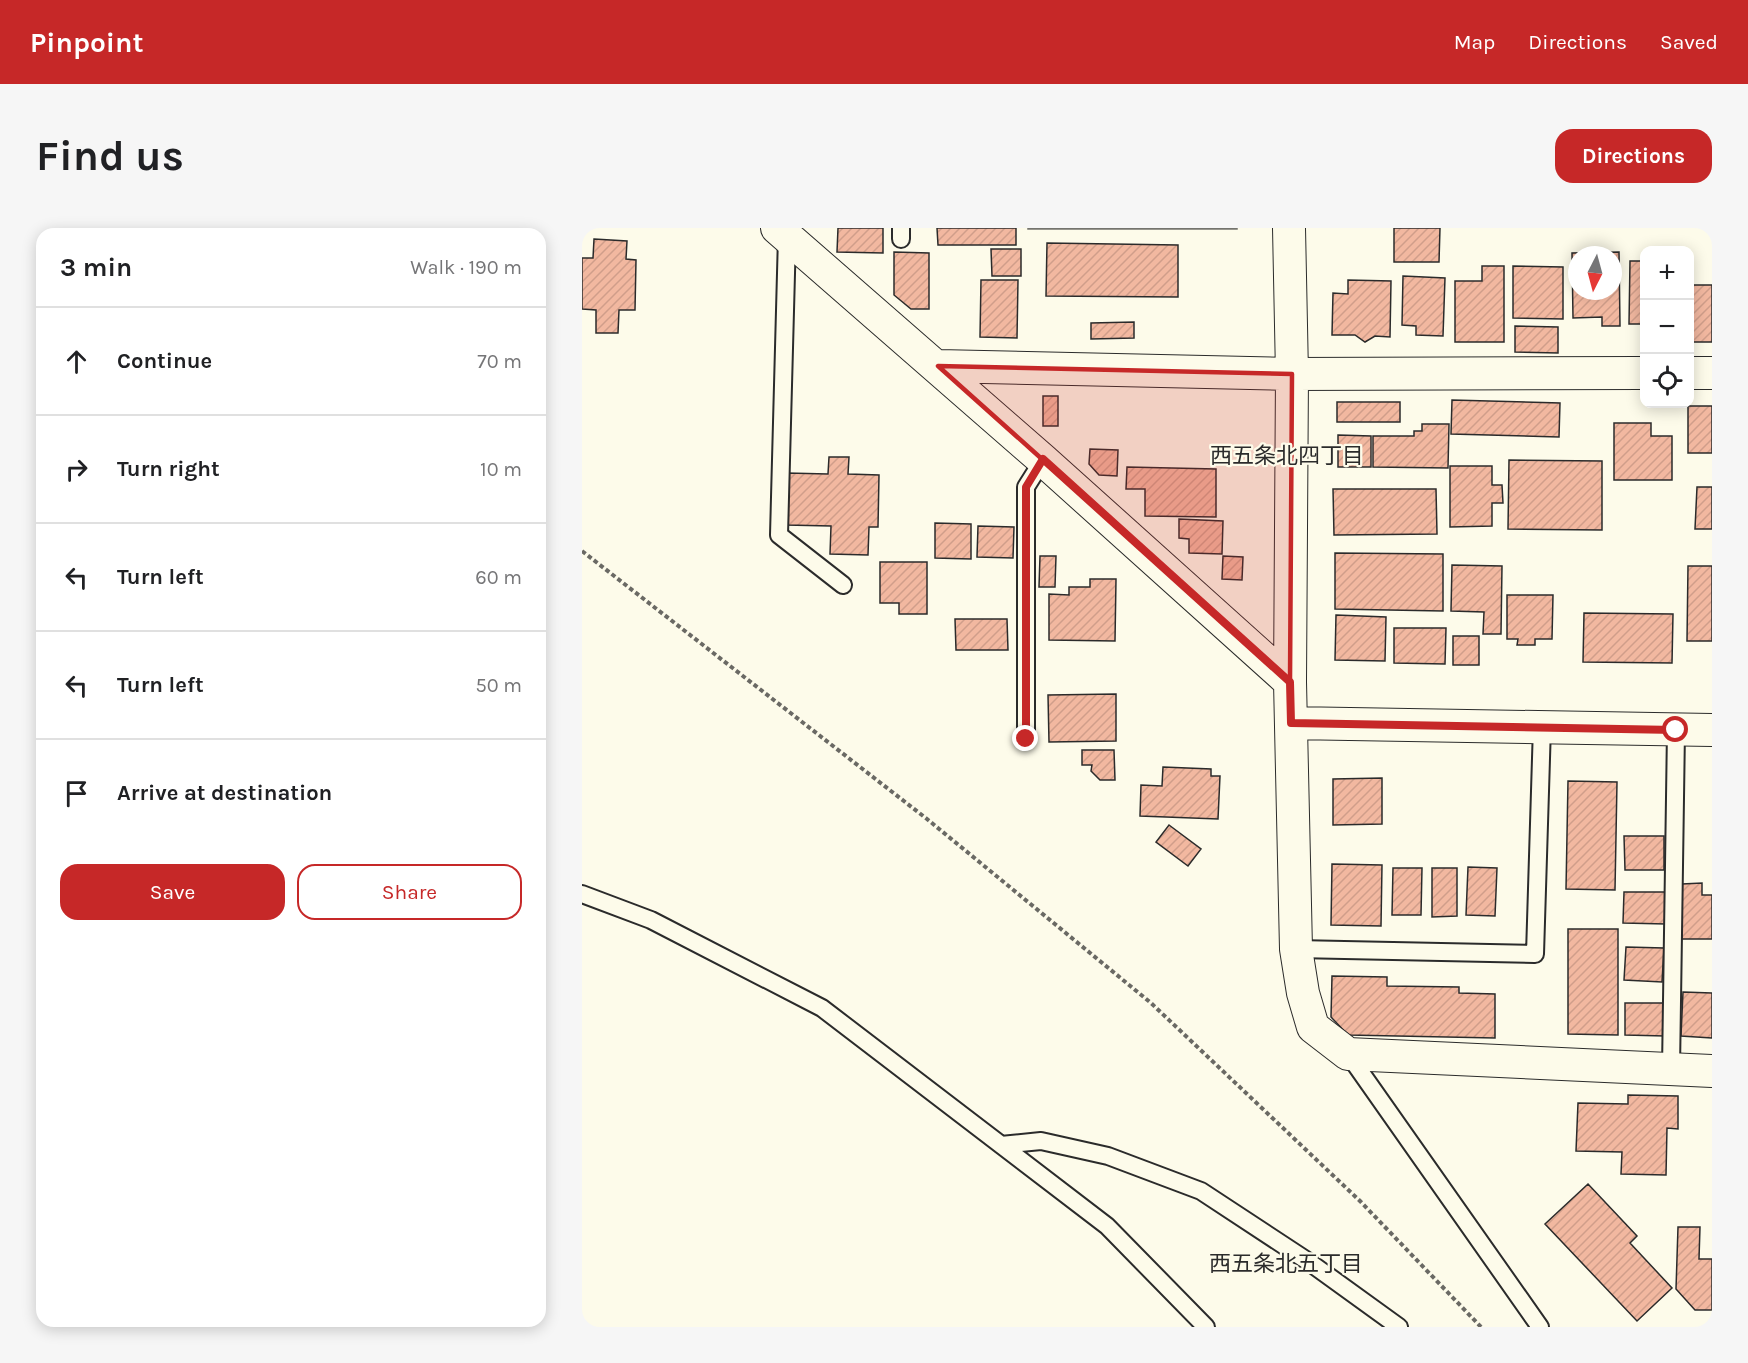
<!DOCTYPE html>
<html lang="en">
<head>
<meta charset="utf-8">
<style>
	body { margin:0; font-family:Karla,"Noto Sans JP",sans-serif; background:#f6f6f6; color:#202124 }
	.controls { position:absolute; right:18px; top:18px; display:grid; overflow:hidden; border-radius:12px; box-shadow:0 3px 15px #0003 }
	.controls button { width:54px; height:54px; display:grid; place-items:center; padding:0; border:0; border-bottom:2px solid #e0e0e0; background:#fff; color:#202124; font:30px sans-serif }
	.compass { position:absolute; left:986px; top:18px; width:54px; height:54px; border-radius:50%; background:#fff; box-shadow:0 3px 15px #0003; rotate:186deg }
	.stop { position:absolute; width:18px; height:18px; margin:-14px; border:4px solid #c62828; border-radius:50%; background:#fff }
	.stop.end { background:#c62828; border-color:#fff; box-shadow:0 2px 6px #0008 }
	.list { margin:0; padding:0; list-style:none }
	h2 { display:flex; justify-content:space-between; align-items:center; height:78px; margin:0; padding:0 24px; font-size:26px }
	h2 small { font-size:20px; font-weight:400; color:#757577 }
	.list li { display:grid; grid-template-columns:39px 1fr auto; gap:18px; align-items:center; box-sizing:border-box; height:108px; padding:0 24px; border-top:2px solid #e0e0e0 }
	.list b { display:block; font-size:22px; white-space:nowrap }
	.list em { font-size:20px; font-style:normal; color:#757577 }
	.actions { display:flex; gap:12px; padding:18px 24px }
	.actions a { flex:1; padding:14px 0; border:2px solid #c62828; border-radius:18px; text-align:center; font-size:21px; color:#c62828 }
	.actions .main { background:#c62828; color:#fff }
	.icon { flex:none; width:33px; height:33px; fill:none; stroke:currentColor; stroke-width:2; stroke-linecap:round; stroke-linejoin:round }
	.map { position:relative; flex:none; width:1130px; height:1099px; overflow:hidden; border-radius:18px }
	header { display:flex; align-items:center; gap:36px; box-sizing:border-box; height:84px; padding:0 30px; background:#c62828; color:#fff }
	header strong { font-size:28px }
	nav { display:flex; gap:33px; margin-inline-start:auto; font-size:21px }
	.intro { display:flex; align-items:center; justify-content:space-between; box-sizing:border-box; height:144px; padding:0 36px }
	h1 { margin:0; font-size:42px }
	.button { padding:15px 27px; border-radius:18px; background:#c62828; color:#fff; font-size:21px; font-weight:700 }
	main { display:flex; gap:36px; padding:0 36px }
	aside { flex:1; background:#fff; border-radius:18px; box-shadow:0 3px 15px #0003 }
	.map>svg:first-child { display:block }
	.green { fill:#ecebdb; stroke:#74746e; stroke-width:1.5 }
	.building { fill:url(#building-hatch); stroke:#2b2b2b; stroke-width:1.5; fill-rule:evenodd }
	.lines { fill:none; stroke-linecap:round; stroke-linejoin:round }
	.service-casing { stroke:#2b2b2b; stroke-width:20 }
	.minor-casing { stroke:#2b2b2b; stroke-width:34 }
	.path { stroke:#6a6964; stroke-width:4; stroke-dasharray:4.5 3; stroke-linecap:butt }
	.service { stroke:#fdfbea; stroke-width:16 }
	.minor { stroke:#fdfbea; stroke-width:32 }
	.route { stroke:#c62828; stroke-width:8 }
	.marked { fill:#c62828; fill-opacity:0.2; stroke:#c62828; stroke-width:4.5; stroke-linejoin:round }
	.labels { text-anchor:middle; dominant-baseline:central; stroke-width:4.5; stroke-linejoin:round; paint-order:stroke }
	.neighbourhood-label { font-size:22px; fill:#2b2b2b; stroke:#fdfbea }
</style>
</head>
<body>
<header>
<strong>Pinpoint</strong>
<nav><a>Map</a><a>Directions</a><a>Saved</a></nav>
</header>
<div class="intro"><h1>Find us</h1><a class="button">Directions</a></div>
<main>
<aside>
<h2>3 min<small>Walk · 190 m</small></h2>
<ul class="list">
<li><svg class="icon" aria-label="ahead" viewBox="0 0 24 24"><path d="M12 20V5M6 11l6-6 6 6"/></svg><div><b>Continue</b></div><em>70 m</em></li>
<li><svg class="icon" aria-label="right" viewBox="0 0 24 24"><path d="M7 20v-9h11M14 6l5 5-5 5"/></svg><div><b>Turn right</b></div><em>10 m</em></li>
<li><svg class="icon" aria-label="left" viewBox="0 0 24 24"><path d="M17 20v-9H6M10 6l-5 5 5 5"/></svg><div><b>Turn left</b></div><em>60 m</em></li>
<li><svg class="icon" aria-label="left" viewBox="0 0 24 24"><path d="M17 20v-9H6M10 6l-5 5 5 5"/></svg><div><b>Turn left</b></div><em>50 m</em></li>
<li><svg class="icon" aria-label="arrive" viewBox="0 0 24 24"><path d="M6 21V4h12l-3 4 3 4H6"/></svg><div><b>Arrive at destination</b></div></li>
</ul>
<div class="actions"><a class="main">Save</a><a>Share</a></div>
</aside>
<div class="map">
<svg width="1130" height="1099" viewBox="0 0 1130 1099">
	<defs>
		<pattern id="building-hatch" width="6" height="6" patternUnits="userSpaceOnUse" patternTransform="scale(1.5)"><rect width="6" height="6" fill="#f2b8a0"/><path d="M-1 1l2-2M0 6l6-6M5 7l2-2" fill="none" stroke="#d09e8a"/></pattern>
	</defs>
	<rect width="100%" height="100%" fill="#fdfbea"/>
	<path class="green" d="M446,0H655V1H446Z"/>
	<path class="building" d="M256,0H301V25L255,24Z
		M355,0H434V17H356Z
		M812,0H858L857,34H812Z
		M12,11L45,13L44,31L54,32L53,82H37L36,105H14V82L0,81V30H11Z
		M465,15L596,17V69L464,68Z
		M409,21H439V48H410Z
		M312,24L347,25V81H329L312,67Z
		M1037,24L1038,98H1020V89L991,90L990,25ZM995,27H1031V63H995Z
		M1048,33H1062V96H1047Z
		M900,38H922V114H873V53H900Z
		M931,38L981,39V91L931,90Z
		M821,48L863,50L861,108L834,107V98L820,97Z
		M399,52H436L435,110L398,109Z
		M766,52L809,53L808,109L793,108L783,114L773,107H750L751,65L766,66Z
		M1108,57H1130V114H1108Z
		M552,94V110L509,111V95Z
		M933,98L976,99V125L933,124Z
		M461,168H476V198H461Z
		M870,172L978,175L977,209L869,206Z
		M755,174H818V194H755Z
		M1106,178H1130V225H1106Z
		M1032,195H1069V208H1090V252H1032Z
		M840,196H867L866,240L791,239V208H832V203H840Z
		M756,207L789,208V239H756Z
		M508,221L536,222L535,248L517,247L507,236Z
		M247,229H267L266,246L297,247L296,299H287L286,327L248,326L249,298L204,297L205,245L246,246Z
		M927,232L1020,233V302L926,301Z
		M868,238H910V257H920L921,275H910V298L868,299Z
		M545,239L634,241V289L563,288V261H544Z
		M1115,259H1130V301H1113Z
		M751,261H854L855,306L752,307Z
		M597,291L641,293L640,326L607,325V311L597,310Z
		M353,295L389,296V331L353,330Z
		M396,298L432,299L431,330L395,329Z
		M753,325L861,326V383L753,381Z
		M458,328H474L473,359H457Z
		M641,328L661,329L660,352L640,351Z
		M298,334H345V386H317V375H298Z
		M870,337L920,338L919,406H901L902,384L869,383Z
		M1106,338H1130V413H1105Z
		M508,351H534L533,413L467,412V366L487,367V359H508Z
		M925,367H971L970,411H953V417H935L936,411H925Z
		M1002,385L1091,386L1090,435L1001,434Z
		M754,387L804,389L803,433L753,432Z
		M373,391H425L426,422H374Z
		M812,400H864L863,436L812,435Z
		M871,408H897V437H871Z
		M534,466V513L467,514L466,467Z
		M500,522H532L533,552H518L509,543L510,537H500Z
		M581,539L629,541V548H638L636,591L558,588L559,557L580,558Z
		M800,550V596L751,597V551Z
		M986,553L1035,554L1033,662L984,661Z
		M587,597L619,621L606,638L574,614Z
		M1042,608H1082V642H1043Z
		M750,636L800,637L799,698L749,697Z
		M886,639L915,640L913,688L884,687Z
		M811,640H840L839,687H810Z
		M850,640H875V688L850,689Z
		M1120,655V667H1130V711H1100V656Z
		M1042,664H1085L1084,696L1041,695Z
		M986,701H1036V807L986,806Z
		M1044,719L1082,720L1080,754L1042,752Z
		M750,748L805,749V758L877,759V765L913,766V810L766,807L749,789Z
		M1101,764L1130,765V810L1099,808Z
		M1043,775H1084L1083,808L1043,807Z
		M1046,867L1096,868V901L1085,900L1084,947L1039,946L1040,924L994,923L996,875L1046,876Z
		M1006,956L1055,1008L1048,1015L1090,1060L1055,1093L963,996Z
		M1096,999H1118L1117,1031H1130V1082H1113L1094,1061Z"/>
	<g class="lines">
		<g class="service-casing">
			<path id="service" d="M205,8L197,307L261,357
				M319,11V0
				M444,511V259L461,232
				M0,666L69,692L240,780L525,998L624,1099
				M714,721L953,726L960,498
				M766,826L958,1099
				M1089,841L1094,502
				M419,917L459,913L526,928L619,963L727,1034L817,1099"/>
		</g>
		<g class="minor-casing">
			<path id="minor" d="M195,0L461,232L708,454
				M707,0L710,146L708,454L714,721L721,765L731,799L766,826L1130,843
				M356,138L710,146L1062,145
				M1108,145H1130
				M709,495L1130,502"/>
		</g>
		<path class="path" d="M0,323L345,591L569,775L778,973L899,1099"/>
		<use href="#service" class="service"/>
		<use href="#minor" class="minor"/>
	</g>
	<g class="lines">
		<path class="route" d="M444,511V259L461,231L708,454L709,495L1094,502"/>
	</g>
	<path class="marked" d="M356,138L710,146L708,454L461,232Z"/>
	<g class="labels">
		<g class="neighbourhood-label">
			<text x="705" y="228">西五条北四丁目</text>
			<text x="704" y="1036">西五条北五丁目</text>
		</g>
	</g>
</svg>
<div class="controls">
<button>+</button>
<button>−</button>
<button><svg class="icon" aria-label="locate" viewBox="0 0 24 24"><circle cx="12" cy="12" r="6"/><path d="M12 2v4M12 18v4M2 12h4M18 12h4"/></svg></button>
</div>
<svg class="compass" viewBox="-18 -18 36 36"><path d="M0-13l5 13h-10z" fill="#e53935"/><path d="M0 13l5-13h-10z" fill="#757577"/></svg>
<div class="stop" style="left:1094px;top:502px"></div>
<div class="stop end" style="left:444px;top:511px"></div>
</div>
</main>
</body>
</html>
